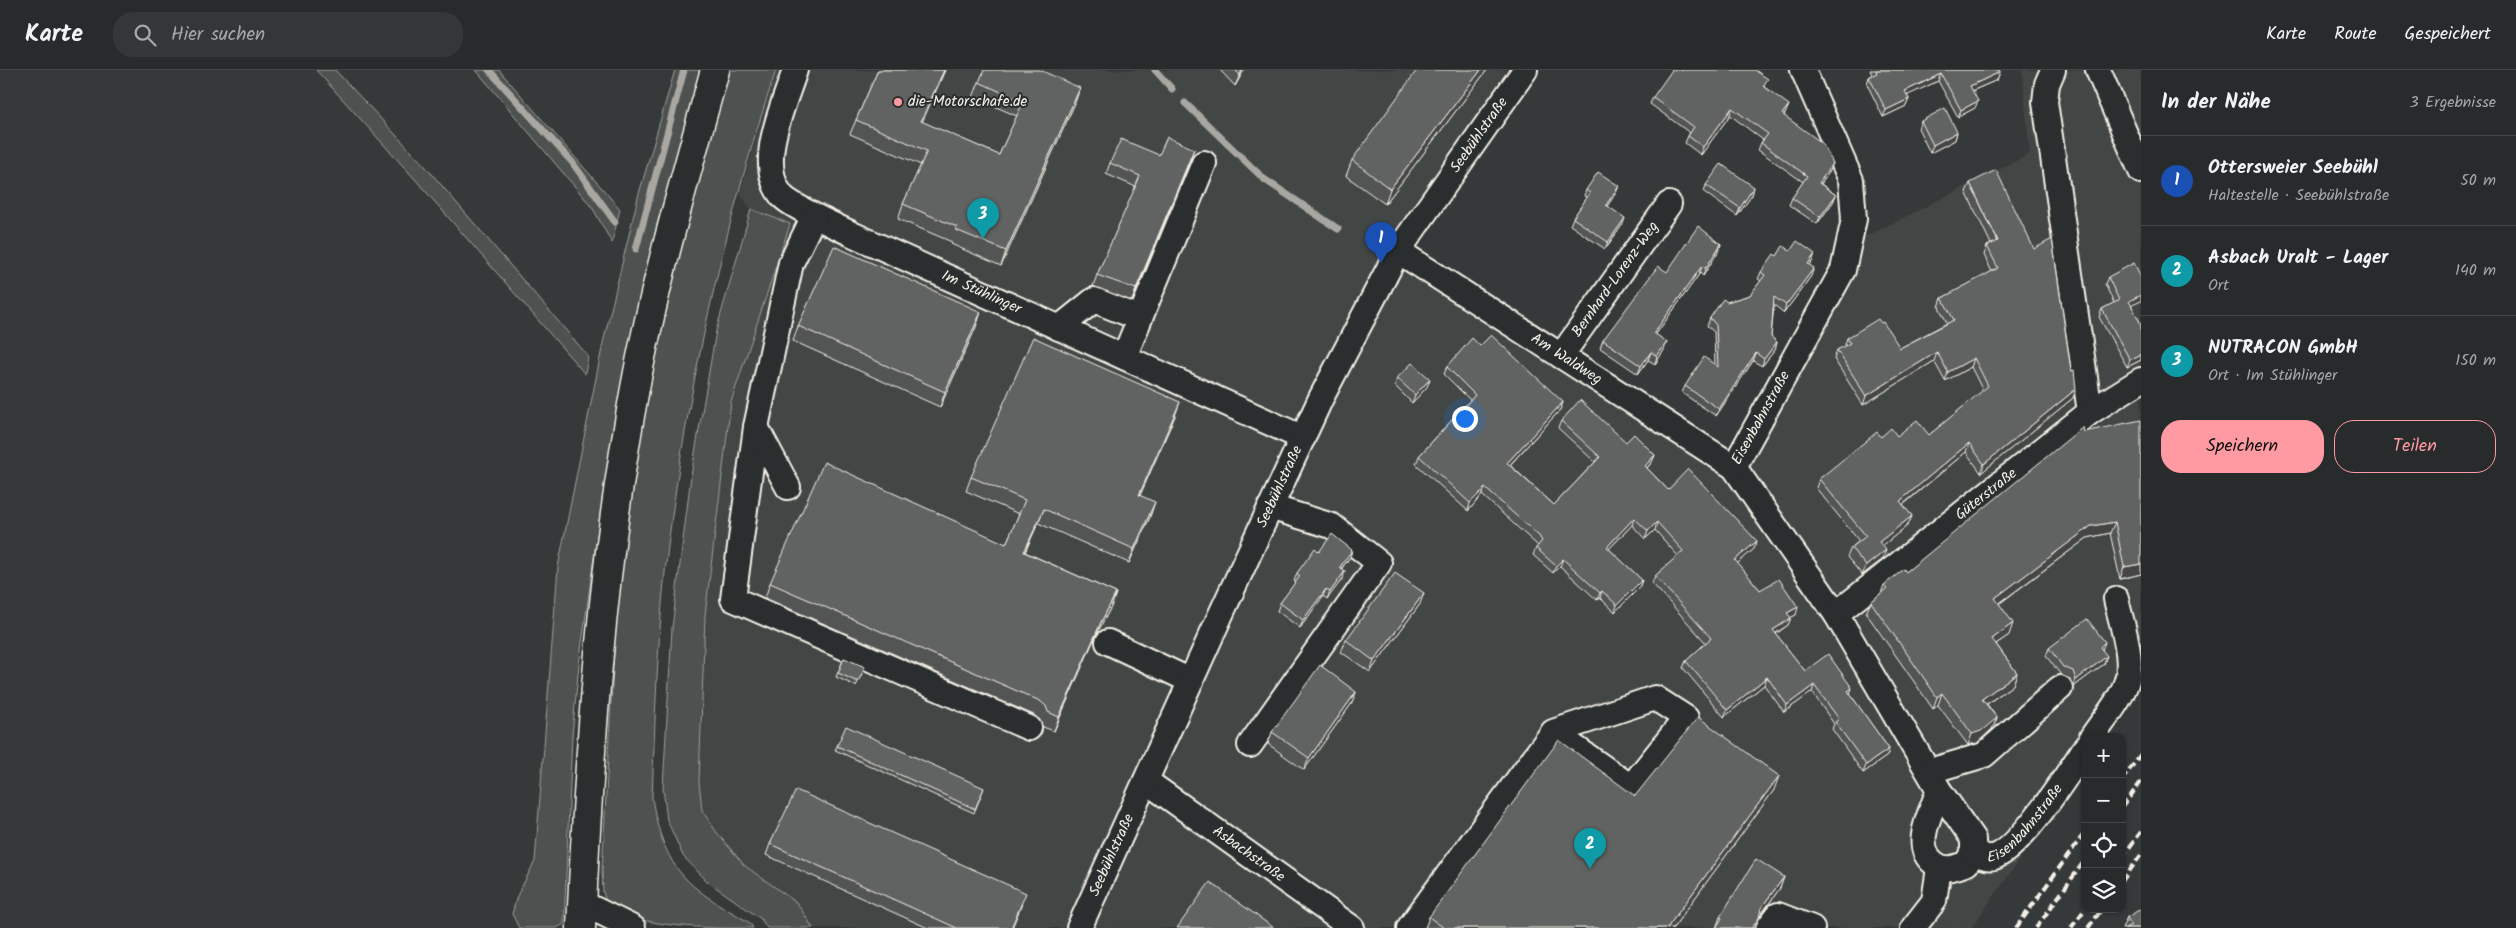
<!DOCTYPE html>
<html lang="de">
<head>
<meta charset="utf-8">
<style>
	body { margin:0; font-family:Kalam,sans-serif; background:#343737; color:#f1f3f6 }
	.controls { position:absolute; right:15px; bottom:15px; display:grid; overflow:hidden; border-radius:10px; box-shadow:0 1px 4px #0004 }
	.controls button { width:45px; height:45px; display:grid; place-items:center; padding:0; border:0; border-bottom:1px solid #444747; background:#282b2b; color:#f1f3f6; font:25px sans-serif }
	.you { position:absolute; left:1464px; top:348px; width:18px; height:18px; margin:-12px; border:4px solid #fff; border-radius:50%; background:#1a73e8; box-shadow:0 0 0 8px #1a73e833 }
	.badge { display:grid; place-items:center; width:32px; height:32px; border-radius:50%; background:#ff9aa2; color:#fff; font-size:16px; font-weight:700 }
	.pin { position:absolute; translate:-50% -41px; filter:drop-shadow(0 1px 2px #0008) }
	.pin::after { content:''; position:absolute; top:26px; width:18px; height:15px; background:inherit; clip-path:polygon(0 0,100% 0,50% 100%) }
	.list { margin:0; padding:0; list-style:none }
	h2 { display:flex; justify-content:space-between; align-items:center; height:65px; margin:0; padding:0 20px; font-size:21px }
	h2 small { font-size:16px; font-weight:400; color:#a5a7a9 }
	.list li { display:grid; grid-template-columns:32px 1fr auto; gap:15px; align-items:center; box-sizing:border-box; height:90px; padding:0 20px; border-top:1px solid #444747 }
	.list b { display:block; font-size:19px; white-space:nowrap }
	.list p { margin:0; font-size:16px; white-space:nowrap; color:#a5a7a9 }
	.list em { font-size:16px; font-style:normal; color:#a5a7a9 }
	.actions { display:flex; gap:10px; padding:15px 20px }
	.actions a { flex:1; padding:11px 0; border:1px solid #ff9aa2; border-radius:20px; text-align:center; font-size:18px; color:#ff9aa2 }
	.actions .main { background:#ff9aa2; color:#111 }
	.icon { flex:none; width:28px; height:28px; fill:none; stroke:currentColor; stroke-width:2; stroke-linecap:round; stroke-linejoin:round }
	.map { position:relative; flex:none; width:2141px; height:858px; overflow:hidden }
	header { display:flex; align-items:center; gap:30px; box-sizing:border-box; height:70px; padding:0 25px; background:#282b2b; border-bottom:1px solid #444747 }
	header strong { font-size:24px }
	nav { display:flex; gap:28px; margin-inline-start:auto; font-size:18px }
	.search { width:350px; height:45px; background:#343737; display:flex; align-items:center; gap:12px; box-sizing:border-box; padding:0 18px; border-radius:20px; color:#a5a7a9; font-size:19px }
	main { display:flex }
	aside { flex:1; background:#282b2b }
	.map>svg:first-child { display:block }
	.built { fill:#434645 }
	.green { fill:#4e514f; stroke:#a1a19c }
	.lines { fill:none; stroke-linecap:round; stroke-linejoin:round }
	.stream { stroke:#a8a7a1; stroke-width:7 }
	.minor-casing { stroke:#f4f1e8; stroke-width:28 }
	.major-casing { stroke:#f4f1e8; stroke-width:31 }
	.minor { stroke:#2a2d2e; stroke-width:24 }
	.major { stroke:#2a2d2e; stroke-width:28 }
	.rail { stroke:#f4f1e8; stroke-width:4; stroke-dasharray:8 4; stroke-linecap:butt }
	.wall { fill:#535554; stroke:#f4f1e8 }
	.shaded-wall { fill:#444545; stroke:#f4f1e8 }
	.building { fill:#616362; stroke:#f4f1e8 }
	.poi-dot { fill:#ff9aa2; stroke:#2a2d2e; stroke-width:2 }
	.labels { text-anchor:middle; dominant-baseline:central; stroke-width:4; stroke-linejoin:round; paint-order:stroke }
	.poi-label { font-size:15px; fill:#f4f1e8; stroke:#2a2d2e; text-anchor:start }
	.street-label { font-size:15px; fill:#f4f1e8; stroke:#2a2d2e }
</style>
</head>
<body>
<header>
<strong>Karte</strong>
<div class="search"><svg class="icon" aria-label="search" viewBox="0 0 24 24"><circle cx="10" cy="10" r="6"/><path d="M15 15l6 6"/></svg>Hier suchen</div>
<nav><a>Karte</a><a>Route</a><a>Gespeichert</a></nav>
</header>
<main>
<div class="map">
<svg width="2141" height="858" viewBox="0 0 2141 858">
	<rect width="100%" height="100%" fill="#363939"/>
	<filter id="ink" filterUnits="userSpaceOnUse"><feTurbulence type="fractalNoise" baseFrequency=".02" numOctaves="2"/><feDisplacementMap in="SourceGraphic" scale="10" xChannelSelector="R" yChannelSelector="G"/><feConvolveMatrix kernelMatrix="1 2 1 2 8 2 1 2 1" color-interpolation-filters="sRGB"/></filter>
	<g filter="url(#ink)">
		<path class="built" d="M776,0H1506L1402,189L1728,400L1857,171L2030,84L2022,0H2141V603L2007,808L1971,858H813L797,833L745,796L717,763L702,740L699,712L705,545L731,332L790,154L751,139L740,124Z"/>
		<path class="green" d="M316,0H335L425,96L588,286L585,304L414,108Z
			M476,0H499L620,139L612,173L592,137Z
			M675,0H702L657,154L600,444L579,594L572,666L564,854L557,858H519L512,844L517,826L535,791L558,497L603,273L638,127Z
			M730,0H776C722,162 684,332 665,502C657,577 655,653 652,728C657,757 665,788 686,809C703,827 729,840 750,853L753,858C703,858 652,858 608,839L603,822L602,802C608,693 612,584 623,475C630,416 643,356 654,297C675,197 699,98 730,0Z
			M751,139L790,154L731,332L705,545L699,712L702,740L717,763L745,796L797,833L813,858H767L761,849L707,811L683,786L667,750L663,718L672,558L691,406L716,261Z"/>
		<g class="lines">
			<path class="stream" d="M489,0L572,92L615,152
				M1155,0L1172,19
				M1185,33L1264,109L1338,159
				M636,179L684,0"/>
			<g class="minor-casing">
				<g id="minor">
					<path id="s1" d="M795,0C784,35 755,94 782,126C792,137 838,157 854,165L1303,368"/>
					<path d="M2053,0L2047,14L2045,32L2090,342"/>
					<path d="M2098,0L2141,101"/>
					<path d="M814,146L791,193L756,357L733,529L1029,658"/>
					<path id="s2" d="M1398,181L1734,397L1836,544L1939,720L1973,769V781L1967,793C1955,798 1945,802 1934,793C1911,776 1932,741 1939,720"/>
					<path d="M1059,258L1094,230L1139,248"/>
					<path id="s3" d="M1561,286L1669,134"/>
					<path d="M1124,287L1204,93"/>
					<path d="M756,357L788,417"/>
					<path id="s4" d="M1734,397L1843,200L1854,149L1851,110L1803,0"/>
					<path id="s5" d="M1836,544L2090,342L2141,310"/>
					<path d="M1108,572L1191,611"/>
					<path d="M2092,667C2104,649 2124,627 2128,606C2132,582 2121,552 2116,529"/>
					<path d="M1250,675L1379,493L1332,456L1270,437"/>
					<path d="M1930,701L1984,685L2060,618"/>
					<path id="s6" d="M1146,711L1352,858"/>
					<path id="s7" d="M1973,781C1981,785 1986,789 1994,787C2020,779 2069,702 2085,678"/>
					<path d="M582,833L633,858"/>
					<path id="s8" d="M1079,858L1221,544L1321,328L1398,181L1525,0"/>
					<path d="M1409,858L1553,662L1655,628L1686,648L1631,717L1553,662"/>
					<path d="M1768,858L1778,845L1812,858"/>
					<path d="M1913,858L1934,831L1939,798"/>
				</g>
			</g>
			<g class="major-casing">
				<path id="major" d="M581,858C589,678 602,496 635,318C655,211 686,105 715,0"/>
			</g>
			<use href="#minor" class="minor"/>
			<use href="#major" class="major"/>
			<path class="rail" d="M2122,710L2141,684
				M2122,737L2141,712
				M2122,787L2141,762
				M2122,811L2141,785
				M2016,858L2085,762
				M2036,858L2085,790
				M2071,858L2085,839
				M2088,858L2102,839"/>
		</g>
		<path class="wall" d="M878,0H945L922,52L999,85L1017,46L973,27L979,12L1075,33L1001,196L951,174L952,172L898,149L903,134L921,95L850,64L856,50Z
			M1220,0H1244L1235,16Z
			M1487,0L1385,134L1346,106L1352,90Z
			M1870,0H1999L2000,2L1997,10L1972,21L1975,38L1958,47L1938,11L1907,25L1909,29L1906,36L1883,47L1867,14L1869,7L1872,5Z
			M1765,16L1764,17L1786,42L1784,46L1833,93L1830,101L1821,114L1836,125L1833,132L1817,154L1789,135L1792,128L1803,112L1758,80L1761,73L1763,70L1730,45L1701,85L1685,73L1688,66L1690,63L1650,34L1653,27Z
			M1921,51L1957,62L1955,70L1930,83L1918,58Z
			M1194,79L1132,231L1093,216L1097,205L1136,117L1106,104L1110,93Z
			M1970,113L2073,328L1981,403L1966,382L1903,435L1912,446L1908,455L1882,476L1883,489L1862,505L1847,487L1851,478L1859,471L1816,418L1819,409L1881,367L1929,365L1983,321L1971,297L1945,311L1934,291L1863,335L1834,289L1837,280L1844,277L1847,268L1900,278L1947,253L1939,237L1942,228L1992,202L1984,185L1987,176L1991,174L1966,122Z
			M1706,115L1754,117L1752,125L1737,146L1704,122Z
			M1586,120L1616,123L1607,136L1623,154L1605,179L1570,155L1573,148L1587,128L1584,126Z
			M1721,174L1718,182L1703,206L1700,203L1656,264L1664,280L1655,294L1648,290L1638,304L1600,278L1603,270L1667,202Z
			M1790,181L1812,192L1810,195L1811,206L1784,243L1774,235L1771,267L1777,272L1775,280L1762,296L1753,291L1716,346L1682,323L1685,316L1715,295L1714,262L1707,256L1710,248L1727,232L1750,225L1761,211L1758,209L1761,202L1777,186Z
			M2108,207L2131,235L2141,254V290L2127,297L2099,247L2102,239L2114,233L2105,214Z
			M981,242L976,257L940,337L793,271L798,256Z
			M1480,276L1563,332L1560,340L1510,395L1554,435L1595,392L1558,358L1561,351L1626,372L1655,385L1652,392L1647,398L1668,420L1757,471L1754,479L1737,493L1760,520L1796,545L1791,547L1788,555L1776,564L1805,601L1852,618L1850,624L1889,679L1887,686L1863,703L1832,659L1834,654L1812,622L1784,642L1764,615L1724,647L1683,598L1686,591L1706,573L1652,513L1655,506L1678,486L1655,460L1645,469L1632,455L1609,479L1642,510L1639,518L1615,542L1600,528L1597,530L1560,496L1553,503L1533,485L1536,478L1538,476L1536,474L1482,425L1468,441L1416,394L1419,386L1470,330L1444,304L1447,297Z
			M1397,308L1427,317L1412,333L1395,316Z
			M1175,346L1140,425L1150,447L1129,493L1038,453L1025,482L1116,523L1111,537L1095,567L1054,661L1043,657L1040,650L1034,645L765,528L770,513L1006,474L1019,444L966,421L971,407Z
			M2084,362L2141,504L2120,509L2110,463L2087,468L1999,534L2009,565L1996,574L2017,603L2013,615L1987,634L1997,648L1992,659L1977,673L1968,675L1938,635L1933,639L1866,543L1871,532L1881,523L1884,515L1906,502Z
			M1352,480L1350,487L1342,498L1343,508L1327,529L1323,526L1300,558L1277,541L1280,533L1296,512L1294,511L1297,503L1319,482Z
			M1420,534L1370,602L1341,582L1346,570Z
			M2049,578L2102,580L2104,594L2073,617L2070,609L2061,605L2046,586Z
			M844,588L863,601L856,616L836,607Z
			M1356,622L1352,633L1304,700L1268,674L1272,662Z
			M837,676L984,718L974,743L835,680Z
			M1774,720L1673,858H1425L1429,847L1635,726Z
			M770,774L1022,834L1012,858H928L766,785Z
			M1784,807L1780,818L1759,848L1755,858H1716L1720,847Z
			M2127,847L2141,858H2122Z"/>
		<path class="shaded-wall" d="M944,0H945L916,66L921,51Z
			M1242,0H1244L1235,16L1240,5Z
			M1481,0H1487L1385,134L1390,119Z
			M2000,2L1997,10L1967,23L1970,16Z
			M1941,4L1938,11L1902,28L1905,21Z
			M1080,18L1075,33L1001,196L1006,181Z
			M1909,29L1906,36L1883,47L1886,40Z
			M1978,31L1975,38L1958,47L1961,40Z
			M1789,35L1786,42L1779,52L1782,44Z
			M1732,38L1730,45L1701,85L1703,77Z
			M1957,62L1955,70L1930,83L1933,75Z
			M1194,79L1190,90L1132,231L1136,219Z
			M1833,93L1830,101L1816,120L1819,113Z
			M1619,116L1616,123L1604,141L1606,135Z
			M1754,117L1752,125L1737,146L1740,138Z
			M1836,125L1833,132L1817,154L1820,147Z
			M1625,148L1623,154L1605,179L1608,172Z
			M1721,174L1718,182L1703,206L1706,198Z
			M1815,184L1812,192L1805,201L1808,194Z
			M1702,196L1700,203L1651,271L1654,263Z
			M1814,198L1811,206L1784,243L1786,235Z
			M2141,225V231L2126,238L2129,231Z
			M981,242L976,257L940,337L945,322Z
			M1667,272L1664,280L1655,294L1657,286Z
			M1777,272L1775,280L1762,296L1764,289Z
			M1651,282L1648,290L1638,304L1641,296Z
			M1937,282L1934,291L1863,335L1866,326Z
			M1756,283L1753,291L1716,346L1719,339Z
			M2141,284V290L2127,297L2130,290Z
			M1974,288L1971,297L1945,311L1948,302Z
			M1430,309L1427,317L1412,333L1415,325Z
			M2076,319L2073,328L1981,403L1984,394Z
			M1180,332L1175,346L1134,439L1139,425Z
			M1563,332L1560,340L1505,400L1507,393Z
			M1969,373L1966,382L1896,440L1900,431Z
			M1655,385L1652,392L1642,403L1645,396Z
			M1485,418L1482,425L1468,441L1470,433Z
			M1155,432L1150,447L1129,493L1134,479Z
			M1044,439L1038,453L1019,496L1024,482Z
			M1912,446L1908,455L1876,481L1879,472Z
			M1634,448L1632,455L1604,484L1607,477Z
			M1657,452L1655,460L1645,469L1648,461Z
			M2115,452L2110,463L2087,468L1990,540L1995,528L2091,456Z
			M1757,471L1754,479L1732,498L1735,490Z
			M1352,480L1350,487L1337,504L1340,497Z
			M1886,480L1883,489L1862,505L1866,496Z
			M1563,489L1560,496L1553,503L1556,496Z
			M2141,494V504L2120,509L2124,497Z
			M1345,501L1343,508L1327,529L1330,522Z
			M1642,510L1639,518L1615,542L1617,535Z
			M1326,519L1323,526L1300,558L1303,550Z
			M1602,521L1600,528L1597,530L1600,523Z
			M1116,523L1111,537L1095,567L1054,661L1059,647L1101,552Z
			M1424,523L1420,534L1370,602L1374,591Z
			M1798,537L1796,545L1785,550L1787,543Z
			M1791,548L1788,555L1770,567L1773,560Z
			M2013,553L2009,565L1987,580L1992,569Z
			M2105,572L2102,580L2100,577Z
			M2107,586L2104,594L2073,617L2076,610Z
			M2017,603L2013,615L1978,640L1982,629Z
			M1767,607L1764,615L1724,647L1727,640Z
			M1814,615L1812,622L1784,642L1787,635Z
			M1356,622L1352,633L1304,700L1309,688Z
			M1942,623L1938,635L1933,639L1937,627Z
			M1997,648L1992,659L1977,673L1968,675L1972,664Z
			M1889,679L1887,686L1863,703L1866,695Z
			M1779,706L1774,720L1673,858H1667Z
			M1784,807L1780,818L1757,850L1761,838Z
			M1759,848L1755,858H1752Z"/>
		<path class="building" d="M878,0H944L921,51L999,85L1023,32L979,12L984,0H1040L1080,18L1006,181L956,160L957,157L903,134L927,81L856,50Z
			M1235,0H1242L1240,5Z
			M1417,0H1481L1390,119L1352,90Z
			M1672,0H1755L1768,9L1763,16L1789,35L1782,44L1822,73L1833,93L1819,113L1836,125L1820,147L1792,128L1807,106L1761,73L1768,64L1732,38L1703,77L1688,66L1694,57L1653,27Z
			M1876,0H1999L2000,2L1970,16L1978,31L1961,40L1941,4L1905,21L1909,29L1886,40L1869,7L1877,3Z
			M1945,38L1957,62L1933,75L1921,51Z
			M1167,67L1194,79L1136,219L1097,205L1140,106L1110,93L1121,69L1159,85Z
			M1721,94L1754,117L1740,138L1706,115Z
			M1996,100L2034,179L2052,169L2071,301L2074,300L2076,319L1984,394L1969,373L1900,431L1912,446L1879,472L1886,480L1866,496L1851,478L1866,466L1819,409L1877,362L1881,367L1891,358L1897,366L1917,350L1929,365L1988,316L1974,288L1948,302L1937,282L1866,326L1837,280L1850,273L1847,268L1878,249L1881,253L1883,252L1900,278L1954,250L1942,228L1998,198L1987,176L1998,171L1970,113Z
			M1598,102L1619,116L1606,135L1625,148L1608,172L1573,148L1590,123L1586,120Z
			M1698,156L1721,174L1706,198L1702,196L1654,263L1667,272L1657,286L1651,282L1641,296L1603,270L1658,196L1667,202Z
			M1797,171L1815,184L1808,194L1814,198L1786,235L1774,227L1771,267L1777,272L1764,289L1756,283L1719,339L1685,316L1704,287L1718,297L1716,255L1710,248L1723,229L1727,232L1750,225L1765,205L1761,202L1774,184L1777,186L1783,176L1790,181Z
			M834,176L981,242L945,322L798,256Z
			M2134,193L2141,207V225L2129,231L2141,254V284L2130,290L2102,239L2119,230L2108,207Z
			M1491,265L1563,332L1507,393L1554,435L1600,387L1561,351L1580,330L1626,372L1634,364L1655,385L1645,396L1668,420L1688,399L1757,471L1735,490L1760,520L1779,509L1798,537L1787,543L1791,548L1773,560L1805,601L1828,584L1852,618L1848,621L1889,679L1866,695L1835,652L1839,649L1814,615L1787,635L1767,607L1727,640L1686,591L1711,568L1655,506L1683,481L1657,452L1648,461L1634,448L1607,477L1642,510L1617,535L1602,521L1600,523L1563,489L1556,496L1536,478L1542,471L1539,466L1485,418L1470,433L1419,386L1475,325L1447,297L1472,268L1480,276Z
			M1033,267L1180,332L1139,425L1155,432L1134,479L1044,439L1024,482L1116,523L1101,552L1059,647L1048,642L1046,636L1040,631L770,513L824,392L1006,474L1025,430L971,407Z
			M1412,293L1430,309L1415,325L1397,308Z
			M2141,350V494L2124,497L2115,452L2091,456L1995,528L2013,553L1992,569L2017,603L1982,629L1997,648L1981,661L1972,664L1942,623L1937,627L1871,532L1887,518L1884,515L1904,499L1906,502L2083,357L2084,362Z
			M1332,464L1352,480L1340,497L1345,501L1330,522L1326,519L1303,550L1280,533L1300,506L1297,503L1315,478L1319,482Z
			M1395,503L1424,523L1374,591L1346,570Z
			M2087,549L2105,572L2100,577L2107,586L2076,610L2073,601L2063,597L2049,578Z
			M844,588L865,597L858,612L838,603Z
			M1320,595L1356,622L1309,688L1272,662Z
			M1698,647L1779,706L1667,858H1444L1429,847L1559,670L1635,726Z
			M846,656L984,718L975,739L837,676Z
			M796,720L1026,823L1011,858H957L770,774Z
			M1756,789L1784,807L1761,838L1759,848L1752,858H1716L1722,848L1720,847Z
			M1210,812L1274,858H1177Z
			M2141,839V858H2125L2131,855L2127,847Z"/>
	</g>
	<circle class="poi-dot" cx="898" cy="32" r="5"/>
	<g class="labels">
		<g class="poi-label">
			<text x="908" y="32">die-Motorschafe.de</text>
		</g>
		<g class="street-label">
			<text stroke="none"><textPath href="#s8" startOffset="890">Seebühlstraße</textPath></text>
			<text stroke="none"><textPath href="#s3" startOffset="94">Bernhard-Lorenz-Weg</textPath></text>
			<text stroke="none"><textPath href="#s1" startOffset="354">Im Stühlinger</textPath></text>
			<text stroke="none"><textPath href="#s2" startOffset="200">Am Waldweg</textPath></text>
			<text stroke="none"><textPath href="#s4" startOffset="56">Eisenbahnstraße</textPath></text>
			<text stroke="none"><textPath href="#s8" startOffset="485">Seebühlstraße</textPath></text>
			<text stroke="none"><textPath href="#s5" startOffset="192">Güterstraße</textPath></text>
			<text stroke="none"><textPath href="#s7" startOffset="68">Eisenbahnstraße</textPath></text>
			<text stroke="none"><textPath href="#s8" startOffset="80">Seebühlstraße</textPath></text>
			<text stroke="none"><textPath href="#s6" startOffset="126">Asbachstraße</textPath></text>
		</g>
	</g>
</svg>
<div class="controls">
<button>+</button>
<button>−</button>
<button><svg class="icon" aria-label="locate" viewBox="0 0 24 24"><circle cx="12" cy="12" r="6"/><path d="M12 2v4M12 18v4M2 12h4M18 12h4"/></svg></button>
<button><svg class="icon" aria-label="layers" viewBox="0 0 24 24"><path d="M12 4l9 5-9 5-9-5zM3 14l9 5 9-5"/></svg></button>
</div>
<div class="you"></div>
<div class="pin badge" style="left:1381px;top:193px;background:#1a4fb4">1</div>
<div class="pin badge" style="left:1590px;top:799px;background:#0f9aa8">2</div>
<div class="pin badge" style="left:983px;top:169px;background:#0f9aa8">3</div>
</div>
<aside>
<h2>In der Nähe<small>3 Ergebnisse</small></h2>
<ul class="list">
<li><span class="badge" style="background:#1a4fb4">1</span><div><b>Ottersweier Seebühl</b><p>Haltestelle · Seebühlstraße</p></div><em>50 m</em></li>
<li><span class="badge" style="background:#0f9aa8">2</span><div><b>Asbach Uralt - Lager</b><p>Ort</p></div><em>140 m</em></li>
<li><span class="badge" style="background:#0f9aa8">3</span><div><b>NUTRACON GmbH</b><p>Ort · Im Stühlinger</p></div><em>150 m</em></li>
</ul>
<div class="actions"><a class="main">Speichern</a><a>Teilen</a></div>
</aside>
</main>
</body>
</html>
